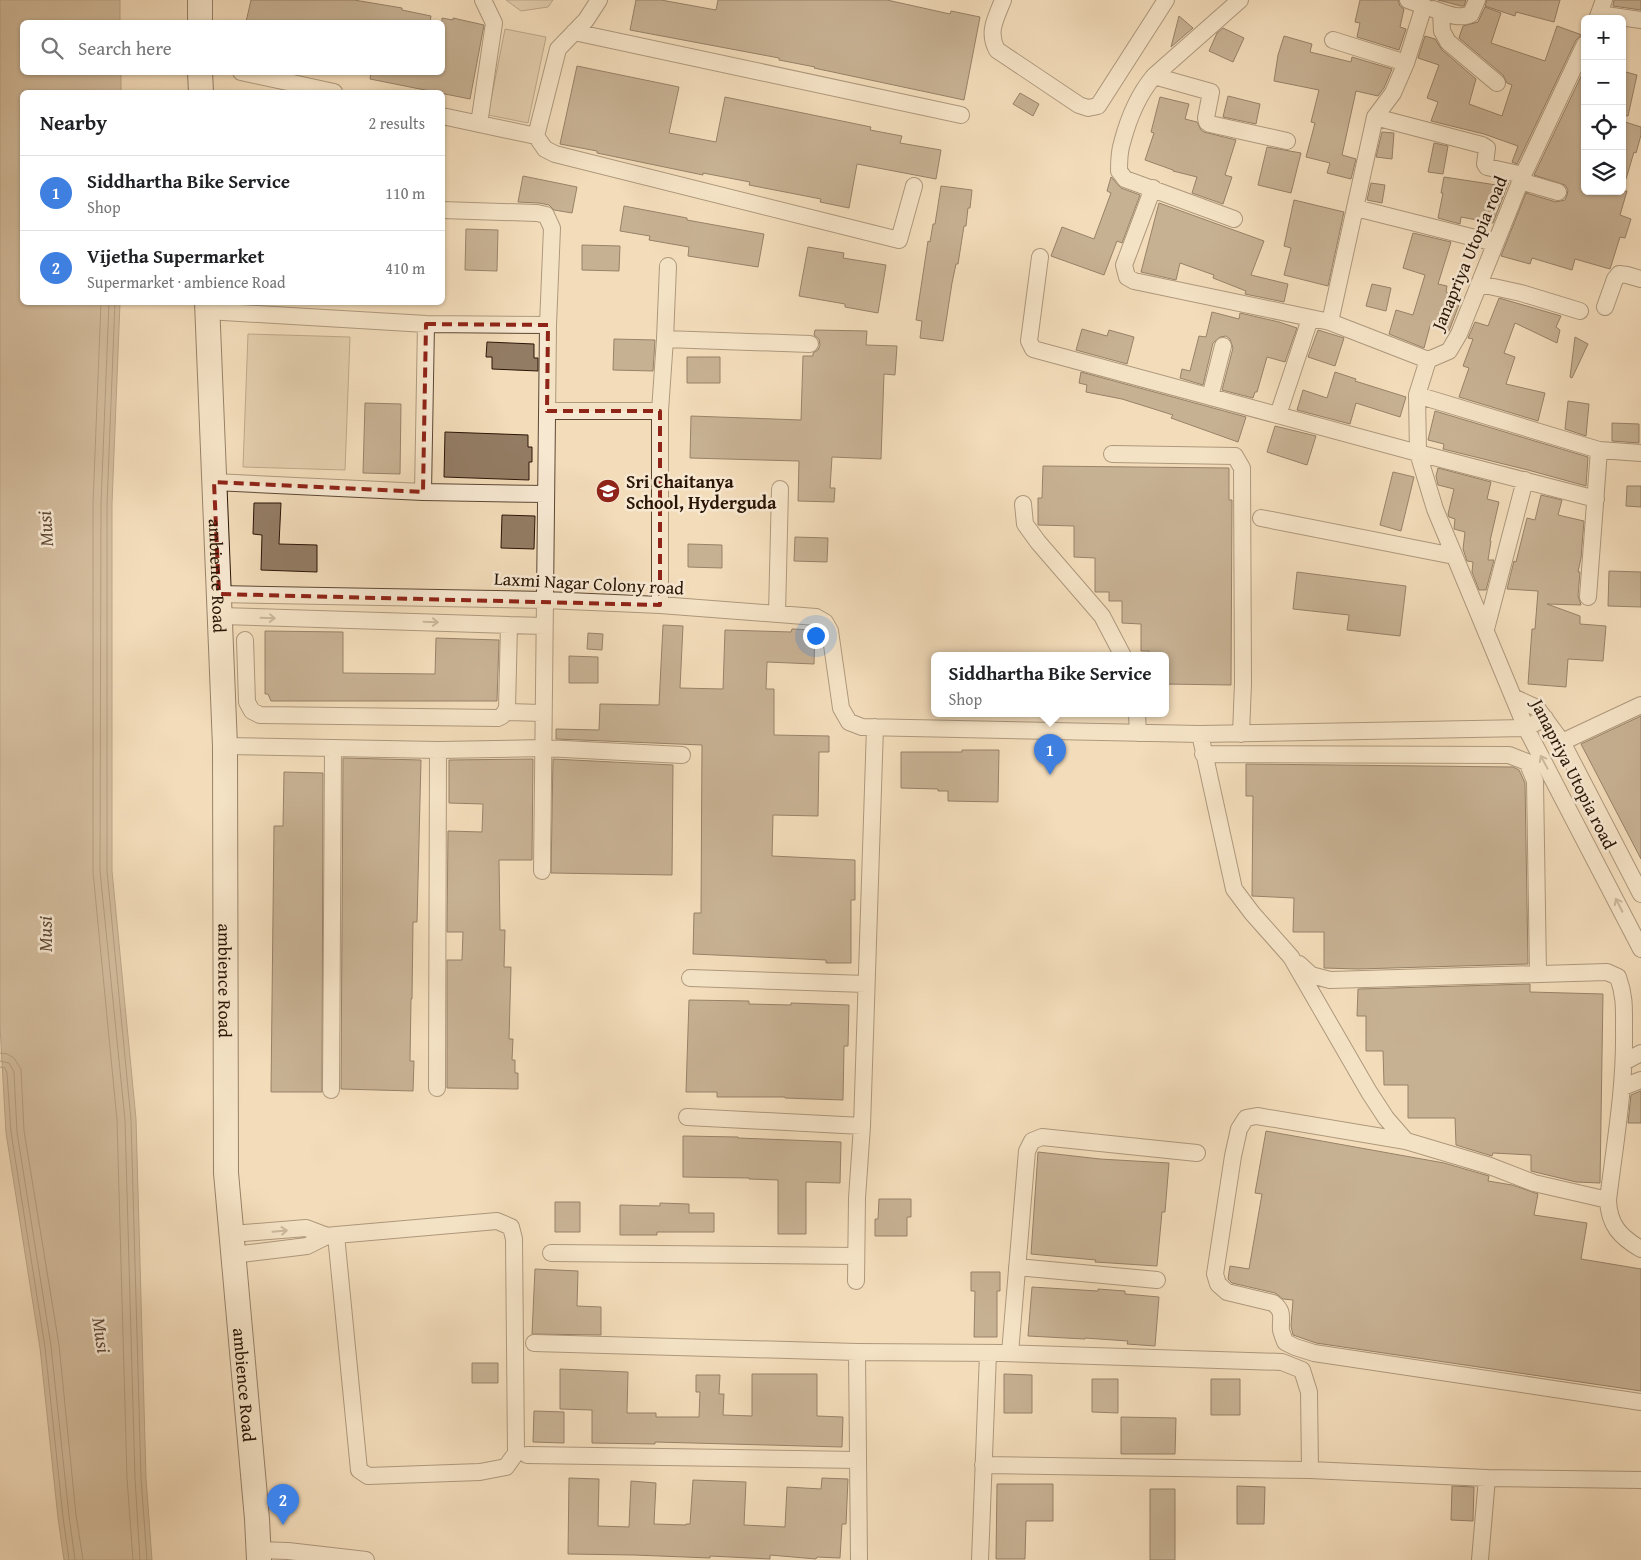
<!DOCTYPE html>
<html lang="en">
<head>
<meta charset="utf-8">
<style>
	body { margin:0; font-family:"Gentium Book Plus",serif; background:#f2f2f2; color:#202124 }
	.controls { position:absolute; right:15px; top:15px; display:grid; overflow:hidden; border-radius:8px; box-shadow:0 1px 4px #0004 }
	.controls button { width:45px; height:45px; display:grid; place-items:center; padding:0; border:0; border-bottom:1px solid #e0e0e0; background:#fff; color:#202124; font:25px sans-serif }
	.you { position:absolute; left:815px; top:635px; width:18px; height:18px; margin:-12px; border:4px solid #fff; border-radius:50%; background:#1a73e8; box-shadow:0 0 0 8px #1a73e833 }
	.badge { display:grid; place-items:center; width:32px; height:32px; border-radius:50%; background:#8f2418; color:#fff; font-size:16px; font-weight:700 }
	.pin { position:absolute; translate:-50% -41px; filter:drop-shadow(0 1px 2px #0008) }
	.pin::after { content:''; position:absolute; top:26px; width:18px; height:15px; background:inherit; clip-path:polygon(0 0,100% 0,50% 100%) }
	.popup { position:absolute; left:931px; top:652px; width:238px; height:65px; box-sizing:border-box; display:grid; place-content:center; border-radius:8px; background:#fff; filter:drop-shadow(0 1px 4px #0005); font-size:16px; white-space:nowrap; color:#757577 }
	.popup b { font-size:19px; color:#202124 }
	.popup::after { content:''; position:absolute; left:50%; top:100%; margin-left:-10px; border:10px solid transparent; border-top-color:#fff }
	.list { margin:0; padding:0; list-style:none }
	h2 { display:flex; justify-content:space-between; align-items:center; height:65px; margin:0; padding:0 20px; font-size:21px }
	h2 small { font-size:16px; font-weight:400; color:#757577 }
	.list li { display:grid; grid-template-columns:32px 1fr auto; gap:15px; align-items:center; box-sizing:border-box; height:75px; padding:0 20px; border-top:1px solid #e0e0e0 }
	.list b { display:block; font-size:19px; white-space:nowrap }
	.list p { margin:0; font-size:16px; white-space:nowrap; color:#757577 }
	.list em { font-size:16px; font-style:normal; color:#757577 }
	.icon { flex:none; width:28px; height:28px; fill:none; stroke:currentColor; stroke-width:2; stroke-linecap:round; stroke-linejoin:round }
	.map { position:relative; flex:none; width:1641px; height:1560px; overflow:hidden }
	.search { position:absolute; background:#fff; box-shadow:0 1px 4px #0004; left:20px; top:20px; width:425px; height:55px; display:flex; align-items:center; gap:12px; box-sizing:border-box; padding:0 18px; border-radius:8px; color:#757577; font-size:19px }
	.panel { position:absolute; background:#fff; box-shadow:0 1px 4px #0004; left:20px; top:90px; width:425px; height:215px; border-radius:8px }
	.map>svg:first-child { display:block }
	.green { fill:#d1ba9b; stroke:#7e6850 }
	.water { fill:#af987d; stroke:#7a644d }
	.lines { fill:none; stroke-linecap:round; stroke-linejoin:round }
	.shore { stroke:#6c5642; stroke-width:1 }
	.building { fill:#937c64; stroke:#2a1506 }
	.street-casing { stroke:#5c4733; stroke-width:18 }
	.secondary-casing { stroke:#2a1506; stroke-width:26 }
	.street { stroke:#f7e8d2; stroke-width:16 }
	.secondary { stroke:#f7e8d2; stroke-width:24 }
	.oneway { stroke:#9b8976 }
	.marked { fill:none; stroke:#8f2418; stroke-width:4; stroke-dasharray:10 6; stroke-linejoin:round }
	.labels { text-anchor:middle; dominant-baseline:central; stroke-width:5; stroke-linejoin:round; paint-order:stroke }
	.street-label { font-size:18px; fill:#2a1506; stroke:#f7e8d2 }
	.poi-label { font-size:18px; font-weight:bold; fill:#2a1506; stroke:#f7e8d2; text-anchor:start }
	.water-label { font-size:19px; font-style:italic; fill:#5f4936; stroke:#f7e8d2 }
</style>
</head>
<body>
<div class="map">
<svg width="1641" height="1560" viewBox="0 0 1641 1560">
	<rect width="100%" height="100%" fill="#f3dcba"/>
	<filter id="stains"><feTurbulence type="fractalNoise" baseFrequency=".004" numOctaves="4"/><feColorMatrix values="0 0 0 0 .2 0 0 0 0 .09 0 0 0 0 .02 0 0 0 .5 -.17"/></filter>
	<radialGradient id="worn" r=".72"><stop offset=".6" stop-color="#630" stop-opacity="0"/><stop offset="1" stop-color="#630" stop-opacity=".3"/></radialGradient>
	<path class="green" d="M506,0H553L548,7L521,11Z
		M505,29L546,37L528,123L488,115Z
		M248,334L350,337L345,470L243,467Z"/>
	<path class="water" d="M0,0H120V22H22V72L121,73V92H22V302L120,303L112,504V871L136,1119L146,1478L152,1560H64L58,1518L40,1348L6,1133L0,1026Z"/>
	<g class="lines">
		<path class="shore" d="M101,302L93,504V872L117,1120L127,1478L133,1560
			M109,302L101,504L100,871L125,1120L135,1478L140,1560
			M115,302L107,504V871L131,1120L141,1478L147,1560
			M0,1053L7,1054L14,1058L21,1069L24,1131L59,1345L76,1515L83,1560
			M0,1061L9,1063L14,1072L17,1132L51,1346L69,1516L75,1560
			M0,1067L5,1068L7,1073L11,1132L45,1347L63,1517L69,1560"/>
	</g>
	<path class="building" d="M251,0H354L402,8V10L431,16L430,22H246Z
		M636,0H661L716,10L718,0H887L950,14L951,11L980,17L964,100L814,68L815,67L779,60V58L630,30Z
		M1360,0H1398L1400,6L1404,9L1400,27L1406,29L1399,50L1357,37L1360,23L1355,22Z
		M1438,0H1466L1464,6H1461Z
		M1487,0H1560L1554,22L1516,12L1515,16L1485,6Z
		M1614,0H1641V10L1613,6Z
		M1485,7L1501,13L1491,43L1545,61L1557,26L1582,35L1576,40L1517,164L1512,162L1518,146L1484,134L1431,121L1438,102L1427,98L1439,65L1418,58L1425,36L1435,39L1442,50L1476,79L1469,104L1502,116L1512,85L1507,83L1503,75L1459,38L1463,26L1478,22Z
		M1179,16L1193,28L1171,47Z
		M442,18L453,20V18L484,25L470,99L370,79L371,72H442Z
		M1223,28L1244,38L1233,62L1209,51L1217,33Z
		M1284,36L1312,44L1310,52L1351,62L1352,57L1392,69L1384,88L1378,96L1356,91L1342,155L1356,159L1351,179L1327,173L1330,163L1306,157L1315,123L1311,122L1319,90L1274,81L1278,55Z
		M577,66L679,87L669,133L716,142L725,97L871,127L870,130L902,136L900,143L941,150L936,179L857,164L849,208L820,202L821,199L749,185L750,182L703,173V175L597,153V151L560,144Z
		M1585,68V191H1627L1620,215L1631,219L1625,238L1620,237L1610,269L1575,259L1572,270L1532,258L1530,264L1501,256L1526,193L1556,202L1565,200L1567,195L1568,190L1565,185L1534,175Z
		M1622,71L1637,75L1628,116L1622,115Z
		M1020,93L1039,104L1033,116L1013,104Z
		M1228,96L1260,104L1256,124L1223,117Z
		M1160,97L1189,104L1185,119L1197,122L1201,130L1204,132L1236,140L1225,175L1232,177L1223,204L1192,193L1197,177L1173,171V170L1145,160L1154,133L1151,132Z
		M1622,121L1641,127V135L1636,153L1634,152L1626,179H1622Z
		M1382,132L1394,133L1392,159L1376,157Z
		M1434,143L1448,146L1443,174L1428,172Z
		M1267,147L1301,153L1291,193L1258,185Z
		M523,176L577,187L572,213L554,210L549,205L539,203L518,202Z
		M1111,177L1121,188L1140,195L1122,243L1117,241L1104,275L1051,256L1062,227L1094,239L1111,193L1107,191Z
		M1444,177L1503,186L1505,181L1509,182L1493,223L1461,217L1460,224L1438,218L1443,193H1441Z
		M1371,183L1385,185L1382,203L1367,200Z
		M941,186L972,190L970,208H968L966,226H964L958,264H956L952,283L943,341L920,338L922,321L916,320L928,241L930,242L933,224H935Z
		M1294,200L1344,212L1328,286L1284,275L1291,248L1284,246Z
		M1159,203L1264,241L1251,275L1288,284L1284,302L1245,294L1246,291L1213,278L1214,275L1180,263L1176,280L1141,272Z
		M624,206L687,218V220L764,234L758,267L688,256L689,247L649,240L650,236L620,231Z
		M466,229L498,230L497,271L465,270Z
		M1413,233L1451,242L1438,284L1447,286L1446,292L1462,297L1449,331L1430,326L1424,348L1389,334L1396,310L1413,315L1425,275L1403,268Z
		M582,245L620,246L619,271L582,270Z
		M808,247L844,253L843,258L886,265L878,313L845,307V304L799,296Z
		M1372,284L1391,288L1386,311L1366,306Z
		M1499,298L1561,316L1556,327L1560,330L1557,343L1515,323L1504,353L1515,357L1506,384L1545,393L1538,421L1459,397L1469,368L1463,366L1473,339L1468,338L1475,322L1488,326Z
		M1212,312L1239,319L1240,313L1279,322L1297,328L1285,362L1267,357L1257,392H1255L1253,398L1222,390L1233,348L1230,339L1226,336L1220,337L1213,343L1203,385L1180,378L1182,369L1190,371L1199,336L1206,337Z
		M1082,329L1107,336L1109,330L1134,337L1127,364L1076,350Z
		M815,330L867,331L866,345L897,346L895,375L884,374L881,459L832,457L830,488H835L834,502L798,501L799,461L690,458L691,416L801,420L803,356H813V353L818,350L820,345L819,339L814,335Z
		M1318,330L1344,338L1335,366L1308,357Z
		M1575,337L1588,344L1572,378L1570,377Z
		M614,339L655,340L653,371L613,370Z
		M487,342L534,344V358H538V371L492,369V357H486Z
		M687,357H720V383H687Z
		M1081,372L1246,417L1238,442L1171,418L1173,415L1122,399L1086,392L1087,385L1079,383Z
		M1335,372L1356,379L1355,381L1406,397L1400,417L1356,403L1350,424L1297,410L1303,390L1327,398Z
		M1568,401L1589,404L1586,436L1565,429Z
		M365,403L401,404L400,474L363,473Z
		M1435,411L1588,457L1586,486L1528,470L1443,449L1444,444L1428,440Z
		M1612,423L1639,424V443L1612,441Z
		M1275,426L1316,436L1307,465L1267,452Z
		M445,432L528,435V447H532V462H529V480L444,477Z
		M1043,466L1229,468V500H1232L1231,685L1165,684V656H1148L1149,651H1141V624L1122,623V601H1109V592H1095V558L1074,557V526L1038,525V498H1042Z
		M1438,468L1491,482L1487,499L1499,502L1490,541H1491L1488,560H1494L1486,590H1479L1472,572L1473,562L1467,561L1463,549L1465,532L1454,529L1455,519L1449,517L1448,514L1454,489L1438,485L1436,476Z
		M1393,472L1414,477L1401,531L1380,525Z
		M1627,486H1641V507L1626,506Z
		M1541,495L1562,500L1558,515L1584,521L1581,558L1578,572H1580L1578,596L1581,605L1547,604L1580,616V624L1606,626L1603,661L1568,659L1566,687L1528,684L1532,629H1535L1538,591L1507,589L1514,561L1516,562L1527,518L1535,520Z
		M254,503H281L279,544L317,545V572L261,570L262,535L253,534Z
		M502,515L535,516L534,549L501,548Z
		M795,537L828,538L827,562L794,561Z
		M688,544L722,545V568L688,567Z
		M1609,571L1641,572V607L1608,606Z
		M1297,572L1406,586L1400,636L1347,630L1349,615L1293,609Z
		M663,625L683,626L680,688L723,689L725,630L791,632L792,629L815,630L814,664L767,662L766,689H774V735L829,736V752H819L818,816L773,815L772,856L855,860V900H851V963H826V960L693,954L694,913H701L702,745L556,739V729L599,730L600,704L659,705Z
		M265,631L343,632V673L435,674L436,638L499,640L497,701H271L268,694H265Z
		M588,633L603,634L602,650L587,649Z
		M569,656L598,657V683H569Z
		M1641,716V859L1581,744Z
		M962,750H999L998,802L948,801V791H938V789L901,788V752H962Z
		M343,758L421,760L417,922H413L412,999H411L410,1061H414L413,1091L341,1089Z
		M533,759L532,860H499L500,930H505L504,967H511L509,1039H513L512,1060H515V1073H518V1089L447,1088V960H462L463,932H447L448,831L482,832L483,804L449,803V760Z
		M553,759L673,765L672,875L551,873Z
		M1246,764L1513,767L1519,770L1525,783L1528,964L1358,969L1324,968V932H1293L1294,898L1252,896L1253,796H1246Z
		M284,772L323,773L322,1092H271L274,826H283Z
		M1530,984V992L1603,994L1600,1183L1576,1182L1531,1171V1155L1493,1153L1492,1156L1456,1145L1455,1118H1408V1085H1384L1383,1051H1366V1016H1357L1358,989Z
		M689,1000L749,1001V1004L791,1005V1003L849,1005L848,1046H844L843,1100L785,1098V1097H717V1092H686Z
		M1641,1091V1123H1628L1631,1095Z
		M1266,1131L1444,1163L1489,1176L1488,1181L1512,1185L1538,1194L1534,1215L1587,1223L1581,1259L1641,1269V1391L1316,1343L1293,1335L1291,1326L1293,1300L1283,1299L1275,1293L1232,1283L1228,1279L1230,1266L1249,1269L1262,1194L1255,1193Z
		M683,1136L738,1137V1138L841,1142L840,1183L806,1182V1234H778V1180L749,1179V1178L683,1177Z
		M1038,1152L1100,1159L1169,1163L1165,1212H1162L1157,1266L1095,1262L1096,1260L1031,1254Z
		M879,1199H911V1217H907V1236H875V1219H878Z
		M555,1202H580V1232H555Z
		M660,1203L689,1204V1213H714V1232H657V1235H620V1205L660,1206Z
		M535,1269L578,1271L577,1306L601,1307V1335L532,1334Z
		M971,1272H1000V1291H997V1337H974L975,1291H971Z
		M1032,1287L1098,1291V1289L1125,1291V1294L1159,1297L1155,1346L1127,1344L1128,1341L1085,1338V1339L1028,1336Z
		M472,1363H498V1383H472Z
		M560,1369L628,1372L627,1413H656V1417H699L700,1392H696V1375H720L719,1394H724L723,1415L752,1416V1374H817V1416L843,1417L842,1447L655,1442V1444L592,1443V1410L560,1409Z
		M1004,1374L1032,1375V1413H1004Z
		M1092,1379H1118V1413L1092,1412Z
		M1211,1379H1240V1415H1211Z
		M534,1411L564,1412V1443L533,1442Z
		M1121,1417L1176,1418L1175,1454H1121Z
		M569,1478L599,1479L598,1526L629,1527L631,1481L656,1483L654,1524L686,1525V1524H690L693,1480L746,1482L744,1525L785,1527L787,1487L821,1489L822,1478L848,1479L846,1524H842L840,1558L817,1557L816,1559L770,1555V1559L710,1556V1558L634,1555L568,1554Z
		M997,1484H1053V1521H1026L1025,1559H996Z
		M1237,1486L1265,1487L1264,1524H1237Z
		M1452,1486L1474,1487L1473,1521L1451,1520Z
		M1150,1489H1175V1560H1150Z"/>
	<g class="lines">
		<g class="street-casing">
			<path id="street" d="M1003,0C996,18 987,32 997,50L1079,105L1088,108L1098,106L1166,0
				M1433,9C1445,13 1459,20 1471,14L1477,0
				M1441,12L1442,31L1448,42L1497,83
				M1599,14L1641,20
				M1597,19L1604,0
				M574,32L961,115
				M1333,40L1406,63
				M1585,44L1523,175L1459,334L1449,351L1428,360L1417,395L1418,453L1435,509L1526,728L1641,949
				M241,72L334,92
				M1154,76L1211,92L1206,118L1207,122L1210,124L1287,141
				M442,116L536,136L545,149L555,154L899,240L914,186
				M1375,117L1482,145L1487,148L1485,164L1487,167L1523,175
				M479,124L494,23L483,0
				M536,136L558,49L586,20L599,0
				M1520,181L1558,192
				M1153,188L1124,265L1127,277L1134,281L1330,322L1428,360
				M1356,208L1495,243
				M442,210L537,213L546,215L552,228L548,325L542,871
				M1234,219L1125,179L1119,171C1119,162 1119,152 1122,143C1128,120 1138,95 1154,76L1240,0
				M1040,257L1029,341L1033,349L1418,453L1596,499
				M1480,284L1521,293L1580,311
				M1605,307L1615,279L1619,274L1627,275L1641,279
				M207,311L426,324L548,325
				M1330,322L1375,117L1393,93L1406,63L1424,6L1408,0
				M665,339L668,266
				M1417,395L1599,450L1641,453
				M1210,397L1223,346
				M547,411H660
				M1278,415L1310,319
				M1112,454L1235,456L1242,468L1243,683L1241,734
				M214,482L423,492L546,494
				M423,492L426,324
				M1023,504L1025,524L1038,542L1102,616L1123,656
				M1261,518L1454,556
				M219,594L545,600L660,605L816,617L825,622L830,631L841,708L849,722L862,727L1200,734L1526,728L1545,718
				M1588,597L1599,450
				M660,605V411L665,339L810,344
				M777,614L780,489
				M220,616L544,626
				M1486,629L1525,480
				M245,640L247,702L252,711L260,715L498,718L502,716L507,709L509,625
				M1513,697L1537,708L1562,742L1641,894
				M506,712L542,713
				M1137,714L1138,733
				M1200,734L1234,889L1252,913L1291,957L1369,1092L1386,1118L1406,1141L1490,1166L1534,1183L1608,1200
				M1562,742L1641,705
				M225,746L438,750L544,748L682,755
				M1203,754L1509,755L1527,762L1535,781L1538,973
				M1299,964L1311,975L1330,980L1607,972L1618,977C1625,996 1624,1010 1624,1030C1625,1087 1615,1143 1608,1200C1609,1225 1620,1237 1641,1249
				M690,978L866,984
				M1624,1062L1641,1053
				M1623,1087L1641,1080
				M437,1088L438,750
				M331,1090L333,748
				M687,1117L862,1126
				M1406,1141L1257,1116L1246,1118L1239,1129L1233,1156L1215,1274L1218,1284L1227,1292L1273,1303C1285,1312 1280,1318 1281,1330C1282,1334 1284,1339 1285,1342L1295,1347L1314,1353L1641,1402
				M232,1234L306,1228L327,1236L307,1246L233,1255
				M327,1236L336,1235L497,1221L511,1227L514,1239L516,1453L506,1467L480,1472L368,1476L359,1470L336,1235
				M551,1253L856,1256
				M1017,1267L1157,1280
				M856,1281L857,1198L862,1126L875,727
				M534,1343L857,1352L1002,1353L1282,1362L1302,1370L1309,1392L1310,1470
				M857,1352L859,1560
				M1010,1353L1027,1151L1032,1141L1042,1137L1197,1153
				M527,1455L858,1460
				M983,1465L1310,1470L1487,1478L1641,1480
				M258,1550L288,1551L366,1560
				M980,1560L988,1353
				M1480,1560L1487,1478"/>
		</g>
		<g class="secondary-casing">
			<g id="secondary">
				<path d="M200,22V0"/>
				<path d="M200,72L201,92"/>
				<path id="s1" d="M207,302L225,746L226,1173L257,1519L259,1560"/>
			</g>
		</g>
		<use href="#street" class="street"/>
		<use href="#secondary" class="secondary"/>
	</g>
	<defs><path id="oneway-shaft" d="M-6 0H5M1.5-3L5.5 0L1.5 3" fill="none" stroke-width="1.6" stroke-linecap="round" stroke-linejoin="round" transform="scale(1.25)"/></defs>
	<g class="oneway">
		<use href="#oneway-shaft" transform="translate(268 618) rotate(2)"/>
		<use href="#oneway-shaft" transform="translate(431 622) rotate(2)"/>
		<use href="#oneway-shaft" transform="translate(1544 762) rotate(-118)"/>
		<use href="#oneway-shaft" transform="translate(1619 905) rotate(-117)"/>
		<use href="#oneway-shaft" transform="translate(280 1231) rotate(-5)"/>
	</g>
	<path d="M0 0H1641V1560H0ZM426,324L548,325L547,411H660V605L219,594L214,482L423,492Z" fill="#f3dcba" fill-opacity=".55" fill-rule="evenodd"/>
	<path class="marked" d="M426,324L548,325L547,411H660V605L219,594L214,482L423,492Z"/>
	<defs>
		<g id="school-disc" transform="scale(1.25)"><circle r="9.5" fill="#8f2418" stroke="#f7e8d2"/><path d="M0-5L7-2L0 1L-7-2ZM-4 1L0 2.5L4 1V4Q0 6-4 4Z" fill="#fff"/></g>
	</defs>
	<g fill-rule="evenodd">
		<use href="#school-disc" x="608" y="491"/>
	</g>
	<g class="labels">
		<g class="street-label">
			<text transform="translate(1469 253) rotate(-67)">Janapriya Utopia road</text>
			<text stroke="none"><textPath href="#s1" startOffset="274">ambience Road</textPath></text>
			<text transform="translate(589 583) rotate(3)">Laxmi Nagar Colony road</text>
			<text transform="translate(1574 774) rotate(63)">Janapriya Utopia road</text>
			<text stroke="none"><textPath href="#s1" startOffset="679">ambience Road</textPath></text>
			<text stroke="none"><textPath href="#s1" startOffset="1084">ambience Road</textPath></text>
		</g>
		<g class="poi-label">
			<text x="626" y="481">Sri Chaitanya<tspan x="626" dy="21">School, Hyderguda</tspan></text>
		</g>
		<g class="water-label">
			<text transform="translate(45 529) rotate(-94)">Musi</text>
			<text transform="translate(45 934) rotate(-90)">Musi</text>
			<text transform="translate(102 1335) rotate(81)">Musi</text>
		</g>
	</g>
	<rect width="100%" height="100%" filter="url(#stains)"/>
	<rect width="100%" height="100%" fill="url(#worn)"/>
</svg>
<div class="controls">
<button>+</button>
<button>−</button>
<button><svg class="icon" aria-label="locate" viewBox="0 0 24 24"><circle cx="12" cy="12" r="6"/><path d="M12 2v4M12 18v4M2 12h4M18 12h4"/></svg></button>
<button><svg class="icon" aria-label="layers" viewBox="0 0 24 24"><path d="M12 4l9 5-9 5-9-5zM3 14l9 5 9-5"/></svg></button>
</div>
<div class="you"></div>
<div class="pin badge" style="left:1050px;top:775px;background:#3f7fe0">1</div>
<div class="popup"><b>Siddhartha Bike Service</b>Shop</div>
<div class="pin badge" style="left:283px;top:1525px;background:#3f7fe0">2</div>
<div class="search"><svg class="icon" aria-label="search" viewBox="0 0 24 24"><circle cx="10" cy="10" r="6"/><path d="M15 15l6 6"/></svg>Search here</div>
<section class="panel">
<h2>Nearby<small>2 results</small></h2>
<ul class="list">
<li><span class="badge" style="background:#3f7fe0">1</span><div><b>Siddhartha Bike Service</b><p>Shop</p></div><em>110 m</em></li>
<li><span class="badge" style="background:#3f7fe0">2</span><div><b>Vijetha Supermarket</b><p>Supermarket · ambience Road</p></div><em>410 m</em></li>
</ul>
</section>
</div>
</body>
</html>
